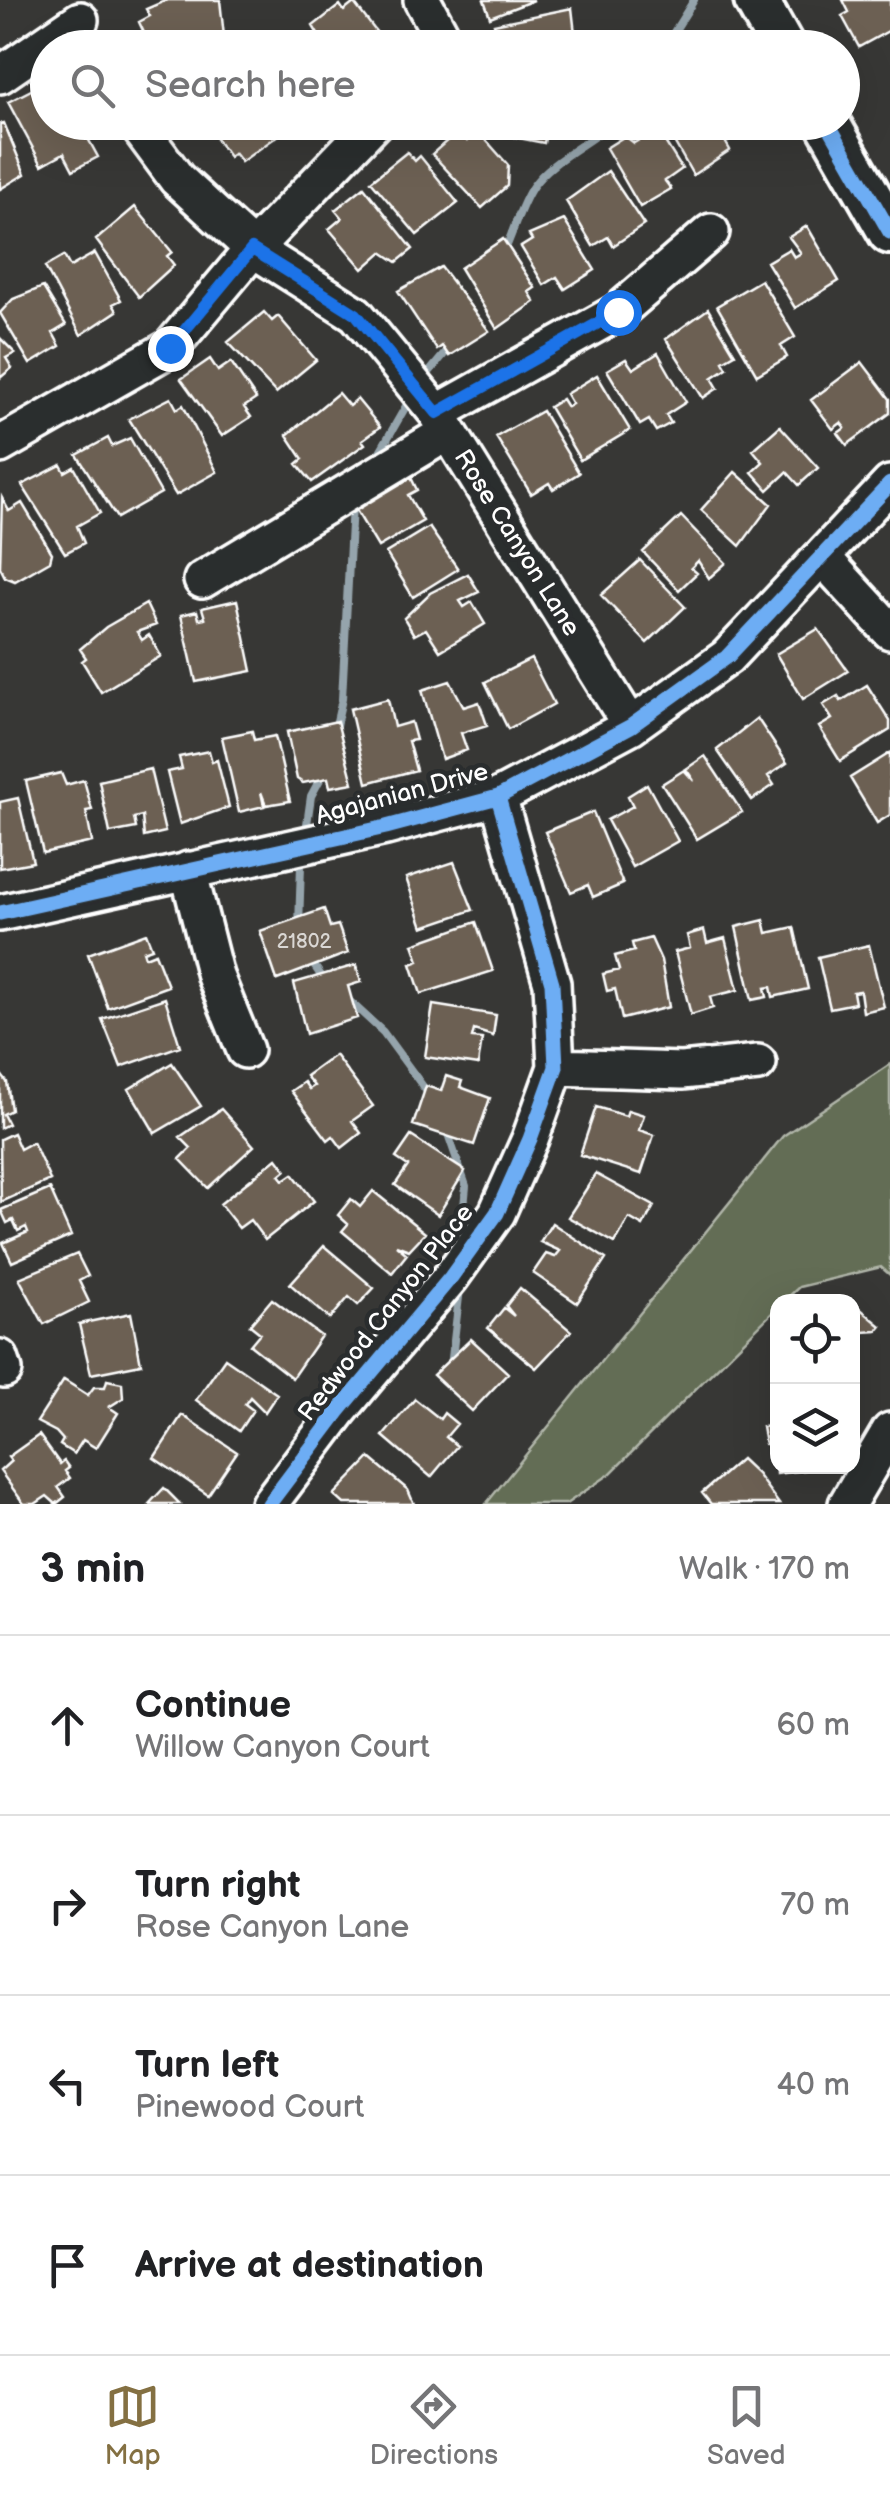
<!DOCTYPE html>
<html lang="en">
<head>
<meta charset="utf-8">
<style>
	body { margin:0; font-family:"Balsamiq Sans",sans-serif; background:#f2f2f2; color:#202124 }
	.controls { position:absolute; right:30px; bottom:30px; display:grid; overflow:hidden; border-radius:20px; box-shadow:0 10px 40px #0002 }
	.controls button { width:90px; height:90px; display:grid; place-items:center; padding:0; border:0; border-bottom:2px solid #e0e0e0; background:#fff; color:#202124; font:50px sans-serif }
	.stop { position:absolute; width:30px; height:30px; margin:-22px; border:8px solid #1a73e8; border-radius:50%; background:#fff }
	.stop.end { background:#1a73e8; border-color:#fff; box-shadow:0 2px 10px #0008 }
	.list { margin:0; padding:0; list-style:none }
	h2 { display:flex; justify-content:space-between; align-items:center; height:130px; margin:0; padding:0 40px; font-size:42px }
	h2 small { font-size:32px; font-weight:400; color:#757577 }
	.list li { display:grid; grid-template-columns:65px 1fr auto; gap:30px; align-items:center; box-sizing:border-box; height:180px; padding:0 40px; border-top:2px solid #e0e0e0 }
	.list b { display:block; font-size:38px; white-space:nowrap }
	.list p { margin:0; font-size:32px; white-space:nowrap; color:#757577 }
	.list em { font-size:32px; font-style:normal; color:#757577 }
	.icon { flex:none; width:55px; height:55px; fill:none; stroke:currentColor; stroke-width:2; stroke-linecap:round; stroke-linejoin:round }
	.map { position:relative; flex:none; width:890px; height:1504px; overflow:hidden }
	.search { position:absolute; background:#fff; box-shadow:0 10px 40px #0002; left:30px; right:30px; top:30px; height:110px; display:flex; align-items:center; gap:25px; box-sizing:border-box; padding:0 35px; border-radius:55px; color:#757577; font-size:38px }
	.sheet { height:850px; background:#fff }
	nav { display:flex; justify-content:space-around; align-items:center; box-sizing:border-box; height:140px; border-top:2px solid #e0e0e0; background:#fff; font-size:28px; color:#757577 }
	nav a { display:grid; justify-items:center; gap:5px }
	nav .on { color:#847042 }
	.map>svg:first-child { display:block }
	.green { fill:#636d54; stroke:#b1b6aa; stroke-width:2.5 }
	.lines { fill:none; stroke-linecap:round; stroke-linejoin:round }
	.stream { stroke:#95a4ac; stroke-width:8 }
	.building { fill:#6c6053; stroke:#fff; stroke-width:2.5 }
	.minor-casing { stroke:#fff; stroke-width:42 }
	.major-casing { stroke:#fff; stroke-width:50 }
	.minor { stroke:#2a2d2e; stroke-width:35 }
	.major { stroke:#2a2d2e; stroke-width:42 }
	.cycleway-casing { stroke:#2a2d2e; stroke-width:21 }
	.cycleway { stroke:#6dadf4; stroke-width:15 }
	.route { stroke:#1a73e8; stroke-width:12 }
	.labels { text-anchor:middle; dominant-baseline:central; stroke-width:9; stroke-linejoin:round; paint-order:stroke }
	.number-label { font-size:20px; fill:#dad7d4 }
	.street-label { font-size:25px; fill:#fff; stroke:#2a2d2e }
</style>
</head>
<body>
<div class="map">
<svg width="890" height="1504" viewBox="0 0 890 1504">
	<rect width="100%" height="100%" fill="#373735"/>
	<filter id="ink" filterUnits="userSpaceOnUse"><feTurbulence type="fractalNoise" baseFrequency=".01" numOctaves="2"/><feDisplacementMap in="SourceGraphic" scale="20" xChannelSelector="R" yChannelSelector="G"/><feConvolveMatrix kernelMatrix="1 2 1 2 8 2 1 2 1" color-interpolation-filters="sRGB"/></filter>
	<g filter="url(#ink)">
		<path class="green" d="M890,1064V1275L881,1267L799,1287L784,1301L778,1302L777,1308L610,1474L566,1504H486L783,1136Z"/>
		<g class="lines">
			<path class="stream" d="M664,48L694,0
				M504,252C514,231 520,205 533,186C551,160 588,144 613,122
				M422,381L451,346
				M378,455L406,406
				M335,730L342,699L352,504
				M307,824L311,796L324,772
				M299,926L301,865
				M309,958L326,983
				M345,997L383,1032L430,1096
				M447,1131L466,1186L461,1238
				M452,1358L460,1288"/>
		</g>
		<path class="building" d="M167,0H220L224,36L208,45L205,39L188,48H151L139,22L150,16L146,9Z
			M484,0H534L490,17Z
			M843,0H890V30L859,47L842,16L849,12Z
			M354,3L381,38L369,48H326L313,26L340,5L344,11Z
			M572,8L576,42L564,48H500L494,24Z
			M41,85H48V122H79L98,157L73,170L64,153L42,165L8,102Z
			M204,122H270L279,135L241,162L234,153L229,157Z
			M564,122L547,128L544,143L498,134L500,122Z
			M663,122H724L734,138L726,143L730,150L693,175Z
			M4,123L25,174L0,189V124Z
			M657,129L682,169L665,181L671,189L640,207L606,148L625,136L634,143Z
			M458,131L467,141L478,131L508,165L507,186L482,208L432,154Z
			M407,152L415,161L420,156L458,203L417,235L371,181Z
			M608,171L644,225L613,246L608,237L593,246L566,201Z
			M364,187L413,249L397,262L382,252L363,269L329,229L342,218L335,210Z
			M135,207L172,252L167,256L174,265L139,297L96,240Z
			M564,220L595,270L565,289L557,277L544,285L521,247L532,240L529,235Z
			M807,226L839,281L795,308L767,262L789,249L794,257L801,253L789,237Z
			M503,239L535,288L529,292L535,302L497,329L460,268Z
			M95,253L121,300L113,304L117,311L81,335L45,267L64,256L70,267Z
			M441,267L489,331L449,356L442,346L437,350L398,291Z
			M761,280L795,337L781,346L787,357L757,375L717,306Z
			M43,287L66,325L53,333L60,346L30,364L0,313L13,299Z
			M708,309L735,354L723,361L727,368L712,378L718,388L703,398L666,339Z
			M264,312L272,321L278,316L316,360L276,393L228,342Z
			M0,338L15,353L6,358L12,368L0,378Z
			M658,353L686,402L666,415L671,423L656,431L649,420L640,425L607,370L626,359L633,369Z
			M210,359L218,371L231,362L256,399L244,407L251,417L222,436L181,379Z
			M862,362L890,399V413L847,445L838,433L845,428L841,423L833,429L811,400Z
			M597,375L630,430L580,460L549,407L562,399L567,407L572,404L566,394Z
			M338,393L349,406L357,399L380,427L362,440L365,444L312,482L297,464L303,459L287,435Z
			M171,398L177,409L183,405L217,472L176,495L129,419Z
			M542,411L579,473L553,489L549,483L531,494L496,437Z
			M780,426L818,468L799,485L787,472L768,490L752,472L763,462L753,450Z
			M108,438L112,446L130,438L161,493L117,518L77,455Z
			M61,465L65,472L74,467L100,513L77,526L84,543L65,553L22,485Z
			M407,469L417,490L408,495L423,521L378,547L351,502Z
			M735,472L771,504L740,546L701,510Z
			M2,498L9,511L22,503L52,553L50,561L15,581L5,577L0,567Z
			M681,516L726,563L709,578L698,561L691,568L697,573L679,590L643,552Z
			M429,527L458,569L413,597L386,553Z
			M640,560L685,607L647,643L601,595Z
			M468,574L479,592L460,601L464,607L472,602L485,624L440,651L426,629L414,635L404,618L430,593Z
			M237,600L252,671L196,682L181,615L197,611L199,619L205,618L202,608Z
			M146,604L156,625L137,632L142,640L149,635L161,656L101,692L82,661L86,658L80,649L106,627Z
			M818,629L848,671L803,699L776,654Z
			M531,659L554,704L508,729L485,682Z
			M450,681L464,707L479,702L487,725L461,733L467,750L442,759L422,690Z
			M867,685L890,721V730L840,761L819,727L832,719L823,705L838,696L841,701Z
			M388,699L394,727L411,722L416,740L408,741L416,770L367,783L350,709Z
			M757,718L787,763L768,776L774,785L752,800L717,750Z
			M337,721L353,783L330,787L328,778L303,783L297,779L287,732Z
			M252,731L254,740L275,736L290,801L266,805L261,792L264,806L239,812L222,737Z
			M209,751L212,762L217,760L229,807L180,824L167,772L182,769L179,757Z
			M890,753V815L877,823L850,778Z
			M705,756L742,812L697,839L662,784L684,770L694,781L686,769Z
			M150,769L165,832L144,837L142,816L134,818L136,828L110,833L99,781Z
			M61,773L66,785L84,780L92,810L86,811L92,842L43,853L26,781Z
			M647,784L678,841L632,867L607,820L633,806L628,796Z
			M18,798L33,862L0,868V802Z
			M593,812L623,884L593,897L588,885L571,892L545,832Z
			M454,862L473,910L423,927L406,878Z
			M324,909L330,927L338,925L348,953L277,980L260,931Z
			M764,920L767,933L794,927L808,989L773,997L771,987L765,988L767,997L752,1000L736,927Z
			M476,922L493,971L421,994L411,964L419,961L413,944Z
			M704,930L707,943L725,938L738,990L710,997L713,1008L691,1015L675,952L690,948L687,935Z
			M146,933L152,948L143,951L145,957L155,953L168,986L108,1008L88,954Z
			M651,938L661,960L669,1007L622,1019L615,989L607,991L603,974L619,970L615,956L634,951L632,943Z
			M869,945L884,1007L863,1012L860,991L853,992L855,1003L830,1008L818,957Z
			M356,965L361,982L348,986L357,1018L306,1034L294,983Z
			M165,998L180,1046L121,1067L102,1019Z
			M433,1005L496,1015L493,1036L474,1030L472,1038L482,1039L478,1065L425,1057Z
			M335,1055L373,1106L352,1121L361,1133L342,1148L333,1136L328,1140L291,1091L304,1082L309,1089L314,1086L306,1076Z
			M172,1063L201,1106L155,1133L129,1089Z
			M0,1073L7,1082L11,1110L3,1114L8,1124L0,1128Z
			M446,1076L462,1081L460,1087L490,1098L474,1145L413,1125L426,1086L441,1091Z
			M596,1107L626,1116L628,1110L644,1115L639,1130L654,1135L641,1174L580,1155Z
			M221,1109L254,1146L208,1188L180,1159L191,1148L180,1137Z
			M13,1133L20,1149L33,1142L50,1180L1,1202L0,1139Z
			M411,1136L465,1171L438,1215L395,1185L408,1166L396,1158Z
			M277,1158L286,1170L280,1175L284,1180L293,1174L314,1201L265,1240L250,1220L239,1228L220,1204Z
			M596,1174L654,1206L643,1226L629,1218L615,1243L568,1217Z
			M50,1189L71,1236L12,1262L3,1243L28,1232L26,1227L18,1231L13,1220L7,1223L1,1210Z
			M373,1191L425,1233L409,1250L396,1245L407,1254L392,1273L342,1231L348,1224L338,1215L351,1199L360,1207Z
			M552,1223L606,1259L577,1303L533,1273L546,1254L555,1257L560,1251L540,1242Z
			M324,1246L374,1288L358,1305L349,1297L330,1319L290,1284Z
			M77,1254L88,1276L79,1281L89,1302L44,1324L19,1278Z
			M520,1288L571,1331L536,1368L488,1328L504,1308L514,1316L506,1306Z
			M272,1299L321,1336L292,1378L250,1345L260,1333L250,1325Z
			M852,1302L881,1326L877,1331L863,1332L852,1324Z
			M131,1313L141,1364L91,1374L79,1324Z
			M471,1339L508,1373L472,1411L433,1375Z
			M225,1358L277,1394L265,1412L250,1397L245,1404L253,1410L239,1431L196,1400Z
			M64,1380L88,1395L94,1387H105L107,1380L122,1383L123,1398L109,1407L118,1413L96,1448L83,1440L74,1454L60,1445L63,1440L56,1432L37,1422Z
			M415,1399L440,1419L444,1413L457,1424L446,1437L457,1446L431,1477L383,1436Z
			M182,1415L237,1452L208,1495L154,1458Z
			M778,1425V1466L826,1467L776,1474L775,1453L771,1443L765,1444L762,1427Z
			M39,1435L60,1464L64,1461L69,1468L65,1471L70,1478L58,1487L65,1497L56,1504L47,1496L35,1504H24L0,1471L11,1461L8,1457Z
			M370,1458L408,1490L414,1504H344L334,1495Z
			M741,1459L757,1474L779,1504H711L702,1493Z
			M164,1488L180,1504H149Z"/>
		<g class="lines">
			<g class="minor-casing">
				<path id="minor" d="M422,0L448,48
					M0,75L80,20
					M135,122L177,179L253,249L356,314L437,413L631,726
					M437,413L618,312L711,232
					M0,445L170,348L253,249L375,122
					M822,557L890,631
					M202,580L448,432
					M188,870L215,976L245,1050
					M0,913L386,827L498,797L631,726L727,657L890,484
					M556,1067L682,1071L758,1063
					M0,1358L4,1370
					M269,1504L339,1411L451,1277L497,1213L530,1139L556,1067L552,983L498,797
					M847,1504L890,1431"/>
			</g>
			<g class="major-casing">
				<path id="major" d="M756,0L783,48
					M827,122L890,232"/>
			</g>
			<use href="#minor" class="minor"/>
			<use href="#major" class="major"/>
			<g class="cycleway-casing">
				<path id="cycleway" d="M827,122L890,232
					M0,913L386,827L498,797L631,726L727,657L890,484
					M269,1504L339,1411L451,1277L497,1213L530,1139L556,1067L552,983L498,797"/>
			</g>
			<use href="#cycleway" class="cycleway"/>
		</g>
	</g>
	<g class="lines" filter="url(#ink)">
		<path class="route" d="M170,348L252,249L356,314L437,413L618,312"/>
	</g>
	<g class="labels">
		<g class="number-label">
			<text x="304" y="942">21802</text>
		</g>
		<g class="street-label">
			<text transform="translate(517 543) rotate(58)">Rose Canyon Lane</text>
			<text transform="translate(402 794) rotate(-15)">Agajanian Drive</text>
			<text transform="translate(386 1313) rotate(-52)">Redwood Canyon Place</text>
		</g>
	</g>
</svg>
<div class="controls">
<button><svg class="icon" aria-label="locate" viewBox="0 0 24 24"><circle cx="12" cy="12" r="6"/><path d="M12 2v4M12 18v4M2 12h4M18 12h4"/></svg></button>
<button><svg class="icon" aria-label="layers" viewBox="0 0 24 24"><path d="M12 4l9 5-9 5-9-5zM3 14l9 5 9-5"/></svg></button>
</div>
<div class="stop" style="left:618px;top:312px"></div>
<div class="stop end" style="left:170px;top:348px"></div>
<div class="search"><svg class="icon" aria-label="search" viewBox="0 0 24 24"><circle cx="10" cy="10" r="6"/><path d="M15 15l6 6"/></svg>Search here</div>
</div>
<section class="sheet">
<h2>3 min<small>Walk · 170 m</small></h2>
<ul class="list">
<li><svg class="icon" aria-label="ahead" viewBox="0 0 24 24"><path d="M12 20V5M6 11l6-6 6 6"/></svg><div><b>Continue</b><p>Willow Canyon Court</p></div><em>60 m</em></li>
<li><svg class="icon" aria-label="right" viewBox="0 0 24 24"><path d="M7 20v-9h11M14 6l5 5-5 5"/></svg><div><b>Turn right</b><p>Rose Canyon Lane</p></div><em>70 m</em></li>
<li><svg class="icon" aria-label="left" viewBox="0 0 24 24"><path d="M17 20v-9H6M10 6l-5 5 5 5"/></svg><div><b>Turn left</b><p>Pinewood Court</p></div><em>40 m</em></li>
<li><svg class="icon" aria-label="arrive" viewBox="0 0 24 24"><path d="M6 21V4h12l-3 4 3 4H6"/></svg><div><b>Arrive at destination</b></div></li>
</ul>
</section>
<nav>
<a class="on"><svg class="icon" aria-label="map" viewBox="0 0 24 24"><path d="M3 6l6-2 6 2 6-2v14l-6 2-6-2-6 2zM9 4v14M15 6v14"/></svg>Map</a>
<a><svg class="icon" aria-label="directions" viewBox="0 0 24 24"><path d="M12 3l9 9-9 9-9-9zM9 14v-3h6M13 9l2 2-2 2"/></svg>Directions</a>
<a><svg class="icon" aria-label="saved" viewBox="0 0 24 24"><path d="M7 4h10v16l-5-4-5 4z"/></svg>Saved</a>
</nav>
</body>
</html>
